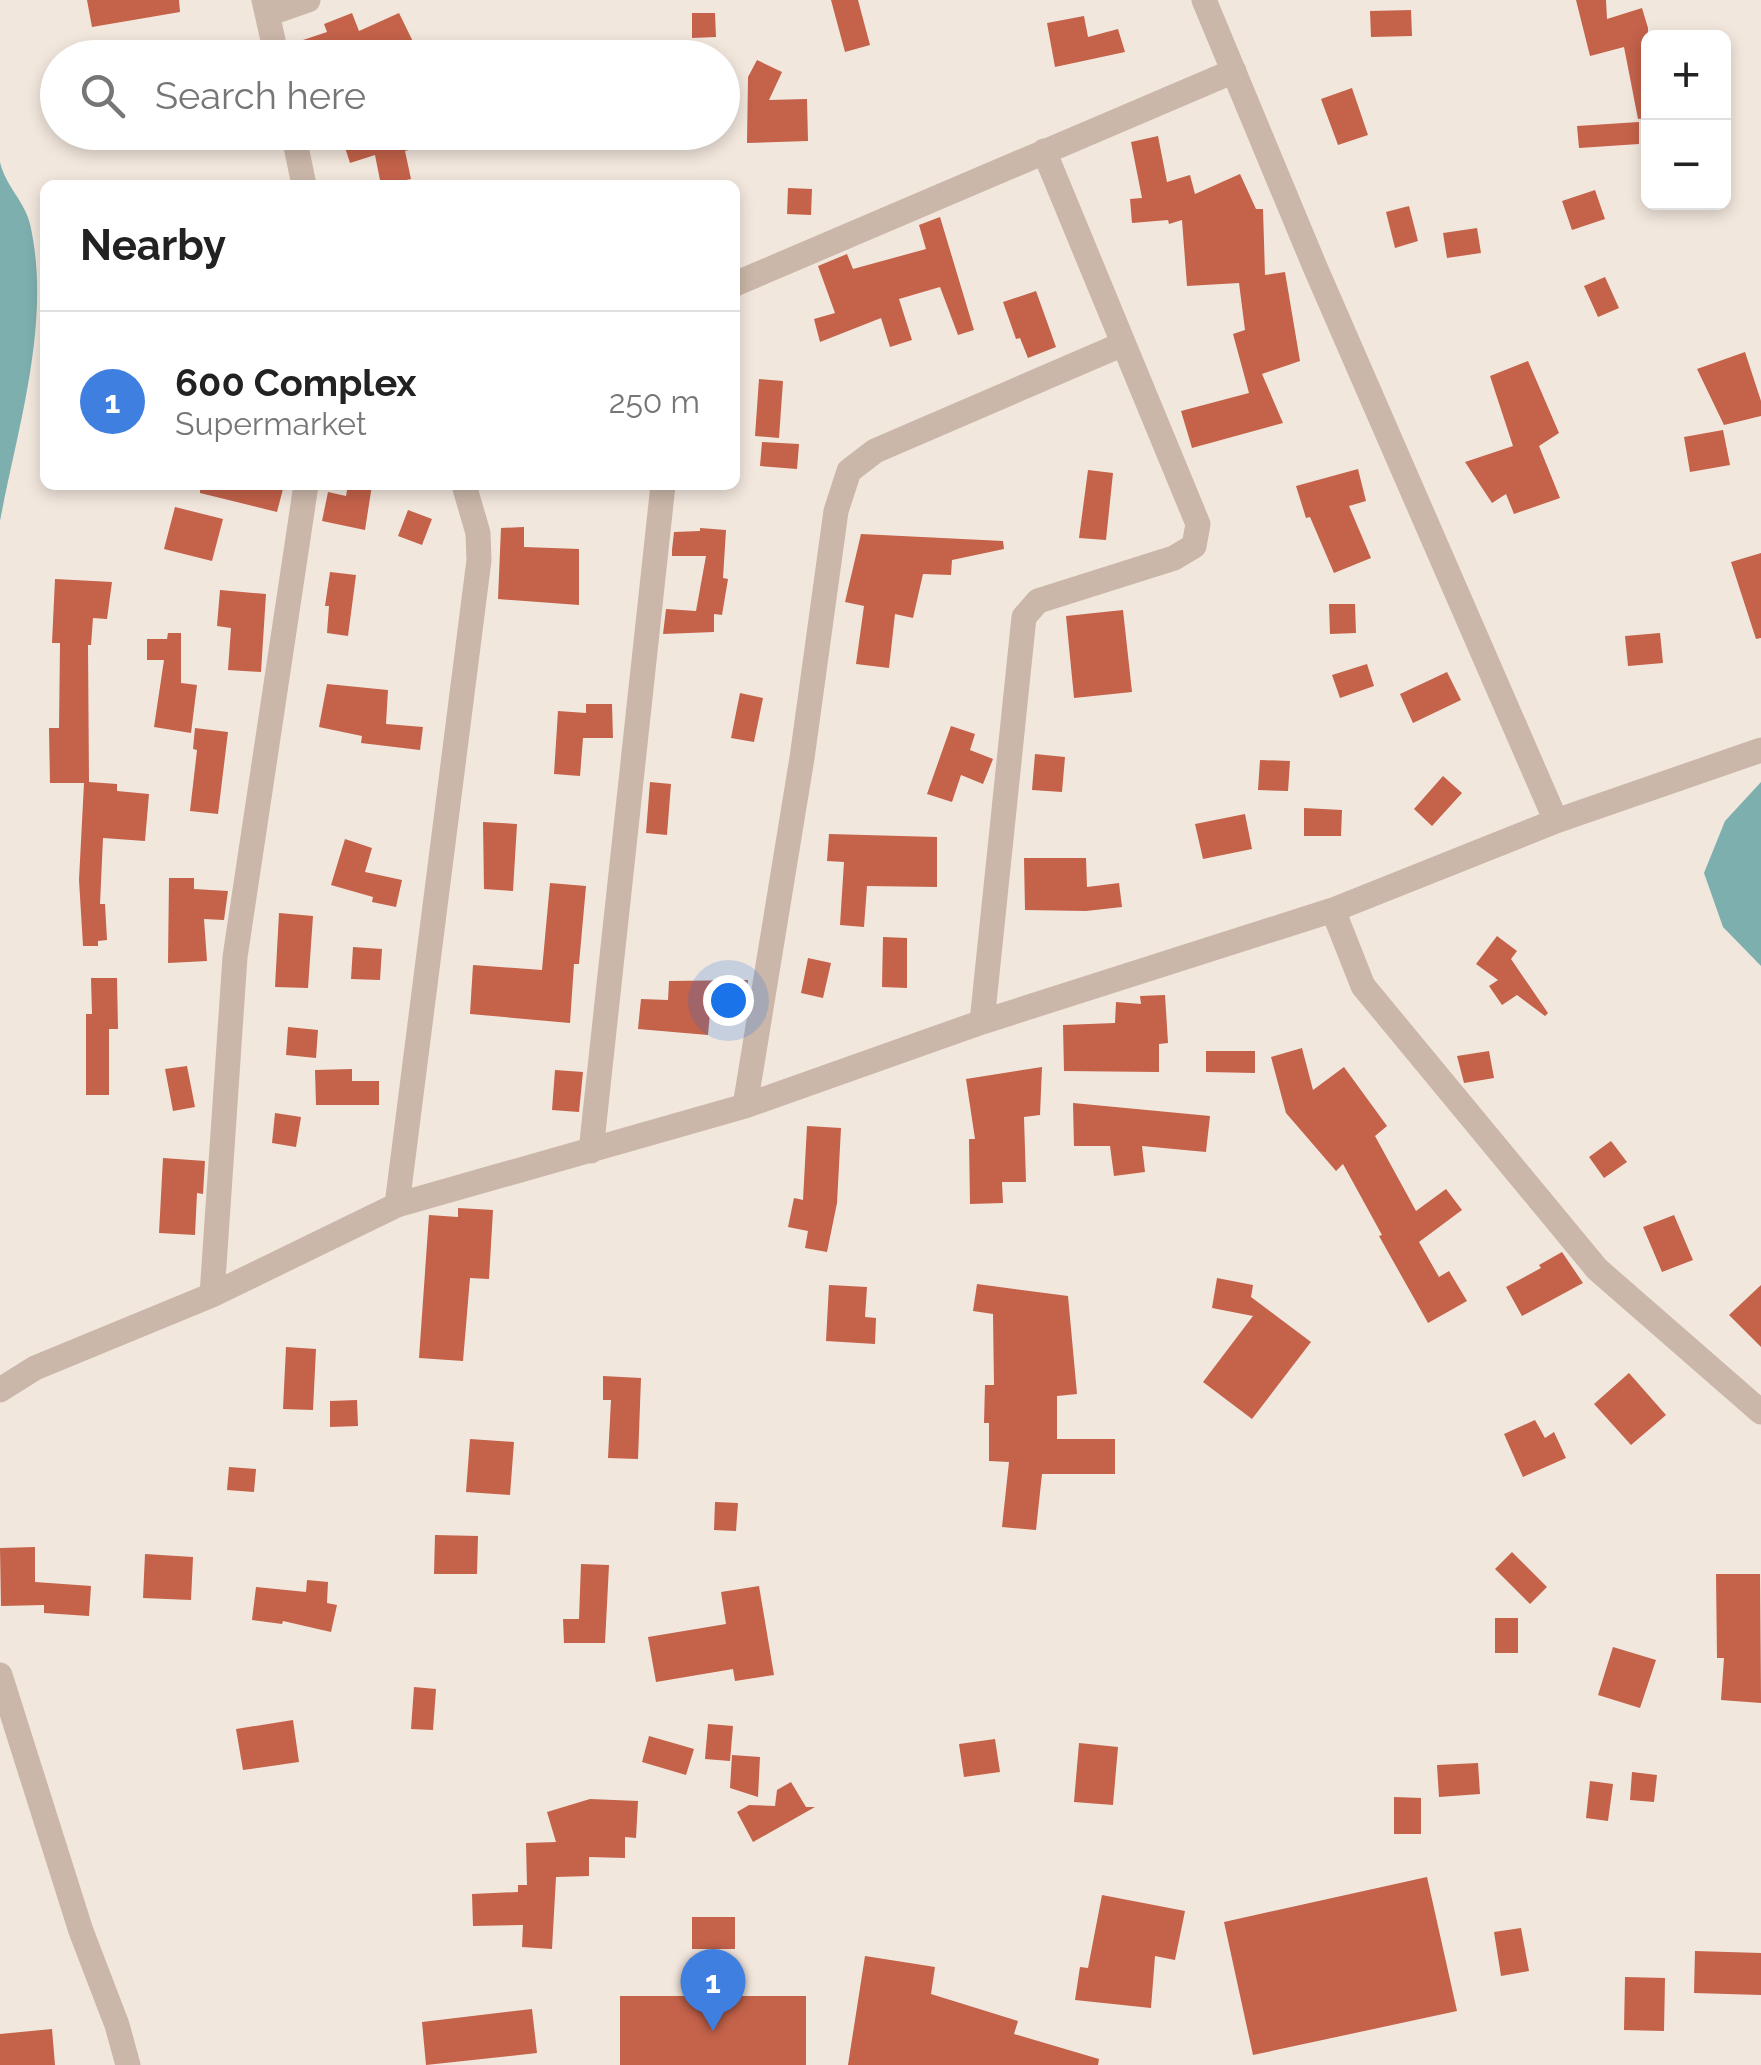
<!DOCTYPE html>
<html lang="en">
<head>
<meta charset="utf-8">
<style>
	body { margin:0; font-family:Raleway,sans-serif; background:#f6f6f6; color:#222 }
	.controls { position:absolute; right:30px; top:30px; display:grid; overflow:hidden; border-radius:15px; box-shadow:0 5px 15px #0003 }
	.controls button { width:90px; height:90px; display:grid; place-items:center; padding:0; border:0; border-bottom:2px solid #e0e0e0; background:#fff; color:#222; font:50px sans-serif }
	.you { position:absolute; left:728px; top:1000px; width:35px; height:35px; margin:-25px; border:8px solid #fff; border-radius:50%; background:#1a73e8; box-shadow:0 0 0 15px #1a73e833 }
	.badge { display:grid; place-items:center; width:65px; height:65px; border-radius:50%; background:#1a73e8; color:#fff; font-size:32px; font-weight:700 }
	.pin { position:absolute; translate:-50% -82px; filter:drop-shadow(0 2px 5px #0008) }
	.pin::after { content:''; position:absolute; top:52px; width:35px; height:30px; background:inherit; clip-path:polygon(0 0,100% 0,50% 100%) }
	.list { margin:0; padding:0; list-style:none }
	h2 { display:flex; justify-content:space-between; align-items:center; height:130px; margin:0; padding:0 40px; font-size:42px }
	h2 small { font-size:32px; font-weight:400; color:#767676 }
	.list li { display:grid; grid-template-columns:65px 1fr auto; gap:30px; align-items:center; box-sizing:border-box; height:180px; padding:0 40px; border-top:2px solid #e0e0e0 }
	.list b { display:block; font-size:38px; white-space:nowrap }
	.list p { margin:0; font-size:32px; white-space:nowrap; color:#767676 }
	.list em { font-size:32px; font-style:normal; color:#767676 }
	.icon { flex:none; width:55px; height:55px; fill:none; stroke:currentColor; stroke-width:2; stroke-linecap:round; stroke-linejoin:round }
	.map { position:relative; flex:none; width:1761px; height:2065px; overflow:hidden }
	.search { position:absolute; background:#fff; box-shadow:0 5px 15px #0003; left:40px; top:40px; width:700px; height:110px; display:flex; align-items:center; gap:25px; box-sizing:border-box; padding:0 35px; border-radius:55px; color:#767676; font-size:38px }
	.panel { position:absolute; background:#fff; box-shadow:0 5px 15px #0003; left:40px; top:180px; width:700px; height:310px; border-radius:15px }
	.map>svg:first-child { display:block }
	.water { fill:#7dafae }
	.building { fill:#c4624a }
	.lines { fill:none; stroke-linecap:round; stroke-linejoin:round }
	.minor { stroke:#cab7a9; stroke-width:25 }
</style>
</head>
<body>
<div class="map">
<svg width="1761" height="2065" viewBox="0 0 1761 2065">
	<rect width="100%" height="100%" fill="#f2e7dd"/>
	<path class="water" d="M0,162C5,185 25,202 30,224C52,320 18,426 0,521Z
		M1761,782V966L1723,927L1704,873L1725,821Z"/>
	<path class="building" d="M87,0H179L180,12L92,27Z
		M831,0H858L870,45L845,52Z
		M1576,0H1606L1607,19L1642,8L1648,28V118L1638,119L1624,47L1590,56Z
		M1411,10L1412,36L1371,37L1370,11Z
		M352,13L359,31L399,13L421,58H309L303,40L327,32L324,24Z
		M692,13H715L716,37L692,38Z
		M1084,16L1088,37L1118,29L1125,52L1055,67L1047,23Z
		M757,60L782,72L769,100L807,99L808,141L747,143L748,77Z
		M1352,88L1368,135L1338,145L1321,99Z
		M1639,122V144L1579,148L1577,126Z
		M340,132H447L448,139L405,151L411,179L381,185L375,155L350,163Z
		M1158,136L1167,182L1190,175L1195,194L1240,174L1256,209H1263L1265,275L1285,272L1300,361L1262,374L1283,423L1192,448L1181,411L1249,393L1233,334L1245,330L1239,283L1187,286L1182,220L1169,224L1168,220L1132,223L1130,199L1142,198L1131,142Z
		M788,188L812,189L811,215L787,214Z
		M1595,190L1605,219L1572,230L1562,201Z
		M1409,206L1418,241L1395,248L1386,212Z
		M940,217L974,330L958,335L940,287L899,299L912,340L890,347L881,318L820,342L814,319L835,313L818,266L847,254L853,269L926,249L919,225Z
		M1477,228L1481,253L1447,258L1443,233Z
		M1605,277L1619,308L1598,317L1584,286Z
		M1036,291L1056,347L1028,358L1020,338L1016,339L1003,302Z
		M1745,352L1761,401V416L1724,425L1697,369Z
		M1528,361L1559,433L1539,446L1560,498L1514,514L1506,494L1492,503L1465,462L1513,446L1490,376Z
		M759,379L783,381L779,438L755,436Z
		M1723,430L1730,465L1690,472L1684,437Z
		M762,442L799,444L797,469L760,466Z
		M1358,469L1366,501L1349,506L1371,558L1334,573L1310,517L1306,518L1296,486Z
		M1088,470L1113,473L1106,540L1079,538Z
		M200,485H284L277,512L200,493Z
		M348,485H372L365,530L322,521L328,492L346,496Z
		M175,507L223,519L212,561L164,549Z
		M408,510L432,519L422,545L398,536Z
		M524,527V547L579,549V605L498,599L501,528Z
		M700,528L726,530L723,578L728,579L722,615L714,614V632L663,634L666,609L696,611L706,556H672V550L674,532L700,531Z
		M861,534L1003,541L1004,549L952,560L951,575L923,574L913,618L895,614L889,668L856,664L864,606L845,602Z
		M1761,553V638L1756,639L1731,562Z
		M330,572L356,575L348,636L327,633L329,606H325Z
		M55,579L112,582L107,619L93,618L91,645H88L89,782L117,784V791L149,794L145,841L103,838L100,904H105L107,940L98,941V946H83L79,880L84,783H50L49,728H59L60,643H52Z
		M220,590L266,594L261,672L228,670L231,628L217,626Z
		M1329,604H1355L1356,633L1330,634Z
		M1123,610L1132,692L1074,698L1066,616Z
		M168,633H181V683L197,685L191,733L154,727L164,660H147V639H167Z
		M1660,633L1663,663L1628,666L1625,636Z
		M1367,664L1374,686L1340,698L1332,675Z
		M1447,672L1461,700L1413,723L1400,694Z
		M327,684L388,690L386,724L423,727L420,750L361,743L362,736L319,727Z
		M740,693L763,698L754,742L731,738Z
		M586,704H612L613,738H583L580,776L554,774L558,711L586,713Z
		M951,726L975,734L970,750L993,759L983,784L961,775L952,802L927,794Z
		M195,728L228,732L218,814L190,811L197,750L193,749Z
		M1035,754L1065,757L1062,792L1032,790Z
		M1260,760L1290,761L1288,791L1258,790Z
		M1443,776L1462,793L1432,826L1414,809Z
		M650,782L671,784L667,835L646,833Z
		M1304,808L1342,810L1341,836H1304Z
		M1245,814L1252,849L1203,859L1195,824Z
		M483,822L517,824L513,891L484,889Z
		M829,834L937,837V887L867,886L864,927L840,925L844,862L827,861Z
		M345,839L372,848L365,872L402,880L396,907L372,902L373,897L331,885Z
		M1024,858H1086L1087,887L1119,883L1122,907L1086,911L1025,910Z
		M169,878H194V889L228,891L224,920L204,919L207,961L168,963Z
		M550,883L586,886L579,964H574L570,1023L470,1014L473,965L542,970Z
		M279,913L313,916L308,988L275,987Z
		M1497,936L1517,951L1511,959L1548,1013L1545,1016L1517,995L1502,1005L1489,986L1498,980L1476,964Z
		M883,937L907,938V988L882,987Z
		M353,947L382,949L380,980L351,979Z
		M808,958L831,963L823,998L801,993Z
		M91,978H117L118,1029H109V1095H86V1014H92Z
		M748,980L746,1001L711,1002L708,1035L638,1029L641,999L668,1000L669,981Z
		M1165,995L1168,1043L1159,1044V1072L1064,1071L1063,1025L1115,1023L1116,1002L1141,1004L1140,996Z
		M288,1027L318,1030L316,1058L286,1055Z
		M1302,1048L1313,1090L1344,1067L1387,1126L1375,1136L1416,1211L1446,1189L1462,1210L1419,1242L1439,1277L1449,1271L1467,1301L1428,1323L1379,1236L1382,1235L1343,1164L1336,1171L1286,1113L1271,1057Z
		M1206,1051H1255V1073L1206,1072Z
		M1489,1051L1494,1078L1464,1083L1457,1056Z
		M187,1066L195,1107L173,1111L165,1069Z
		M1042,1067L1040,1115L1024,1117L1026,1182H1002L1003,1203L970,1204L969,1139H975L966,1079Z
		M352,1069V1081H379V1105H316L315,1070Z
		M555,1070L583,1072L579,1112L552,1110Z
		M1073,1103L1210,1116L1206,1152L1142,1146L1145,1172L1114,1176L1110,1146H1074Z
		M275,1113L301,1117L296,1147L272,1143Z
		M807,1126L841,1128L837,1203L827,1252L805,1248L808,1231L788,1227L794,1198L803,1200Z
		M1611,1141L1627,1162L1604,1178L1589,1157Z
		M163,1158L205,1161L203,1194L197,1193L195,1235L159,1233Z
		M458,1208L493,1210L489,1279L470,1278L463,1361L419,1358L429,1215L458,1217Z
		M1674,1215L1693,1260L1662,1272L1643,1227Z
		M1562,1252L1583,1283L1522,1316L1506,1287L1541,1268L1539,1265Z
		M1217,1278L1253,1285L1251,1297L1311,1342L1252,1419L1203,1382L1253,1316L1212,1308Z
		M977,1284L1068,1296L1077,1394L1057,1396V1439H1115V1474H1042L1036,1530L1002,1527L1009,1462L989,1461V1423H984L985,1385H994L993,1314L973,1311Z
		M829,1285L867,1287L865,1317L876,1318L875,1344L826,1341Z
		M1761,1285V1347L1729,1315Z
		M286,1347L316,1349L313,1410L283,1409Z
		M1629,1373L1666,1415L1631,1445L1594,1404Z
		M603,1376L641,1378L638,1459L608,1458L611,1400H603Z
		M357,1400L358,1426L330,1427V1401Z
		M1535,1420L1545,1438L1554,1432L1566,1458L1523,1477L1504,1434Z
		M470,1439L514,1442L510,1495L466,1492Z
		M229,1467L256,1469L254,1492L227,1490Z
		M715,1502L738,1503L736,1531L714,1530Z
		M435,1535L478,1536L477,1574H434Z
		M35,1547V1582L91,1586L89,1616L44,1613V1605L1,1606L0,1548Z
		M1512,1552L1547,1587L1530,1604L1495,1569Z
		M145,1554L193,1557L191,1600L143,1598Z
		M581,1564L609,1565L605,1643H564L563,1619H579Z
		M1716,1574H1760L1761,1703L1721,1700L1724,1658H1717Z
		M307,1580L328,1582L327,1603L337,1605L331,1632L283,1621L282,1624L252,1620L256,1587L306,1592Z
		M759,1586L774,1675L735,1681L733,1669L656,1682L648,1637L726,1624L721,1592Z
		M1495,1618H1518V1653H1495Z
		M1613,1647L1656,1660L1640,1708L1598,1695Z
		M414,1687L436,1689L433,1730L411,1729Z
		M293,1720L299,1762L243,1770L236,1729Z
		M708,1724L733,1726L730,1761L705,1759Z
		M649,1736L694,1749L686,1775L642,1762Z
		M995,1739L1000,1772L964,1777L959,1744Z
		M1079,1743L1118,1747L1113,1805L1074,1802Z
		M732,1755L760,1757L758,1797L730,1788Z
		M1478,1763L1480,1794L1439,1797L1437,1765Z
		M1632,1772L1657,1775L1654,1802L1630,1800Z
		M1590,1781L1613,1784L1608,1821L1586,1818Z
		M791,1782L806,1807H815L753,1842L737,1812L749,1805L775,1806L777,1790Z
		M1394,1797L1421,1798V1834H1394Z
		M590,1799L638,1801L636,1838L625,1837V1858L589,1857V1876L556,1877L552,1949L522,1947L523,1925L473,1926L472,1894L518,1892V1885H527L526,1843L556,1842L547,1812Z
		M1427,1877L1457,2011L1253,2055L1224,1922Z
		M1102,1895L1185,1911L1175,1960L1155,1956L1151,2008L1075,2000L1080,1967L1088,1968Z
		M692,1917H735V1949H692Z
		M1521,1928L1529,1971L1501,1976L1494,1932Z
		M1695,1951L1761,1953V1995L1694,1993Z
		M865,1956L935,1967L931,1994L1018,2021L1014,2034L1099,2059L1098,2065H848Z
		M1625,1977L1665,1978L1664,2031L1624,2030Z
		M620,1996H806V2065H620Z
		M532,2009L537,2053L426,2065L422,2022Z
		M52,2029L55,2065H0V2034Z"/>
	<g class="lines">
		<path class="minor" d="M264,0L277,58
			M1204,0L1315,267L1556,821
			M268,14L308,0
			M293,132L304,185
			M735,284L1234,71
			M1333,910L1363,986L1597,1269L1761,1412
			M982,1022L1024,617L1038,601L1174,558L1194,546L1198,524L1044,151
			M745,1106L802,758L836,511L849,471L875,451L1123,344
			M591,1151L663,485
			M397,1205L479,560L478,533L464,485
			M212,1295L235,957L306,485
			M0,1390L35,1368L212,1295L397,1205L745,1106L982,1022L1333,910L1556,821L1761,750
			M0,1675L81,1931L117,2025L128,2065"/>
	</g>
</svg>
<div class="controls">
<button>+</button>
<button>−</button>
</div>
<div class="you"></div>
<div class="pin badge" style="left:713px;top:2031px;background:#3f7fe0">1</div>
<div class="search"><svg class="icon" aria-label="search" viewBox="0 0 24 24"><circle cx="10" cy="10" r="6"/><path d="M15 15l6 6"/></svg>Search here</div>
<section class="panel">
<h2>Nearby<small></small></h2>
<ul class="list">
<li><span class="badge" style="background:#3f7fe0">1</span><div><b>600 Complex</b><p>Supermarket</p></div><em>250 m</em></li>
</ul>
</section>
</div>
</body>
</html>
